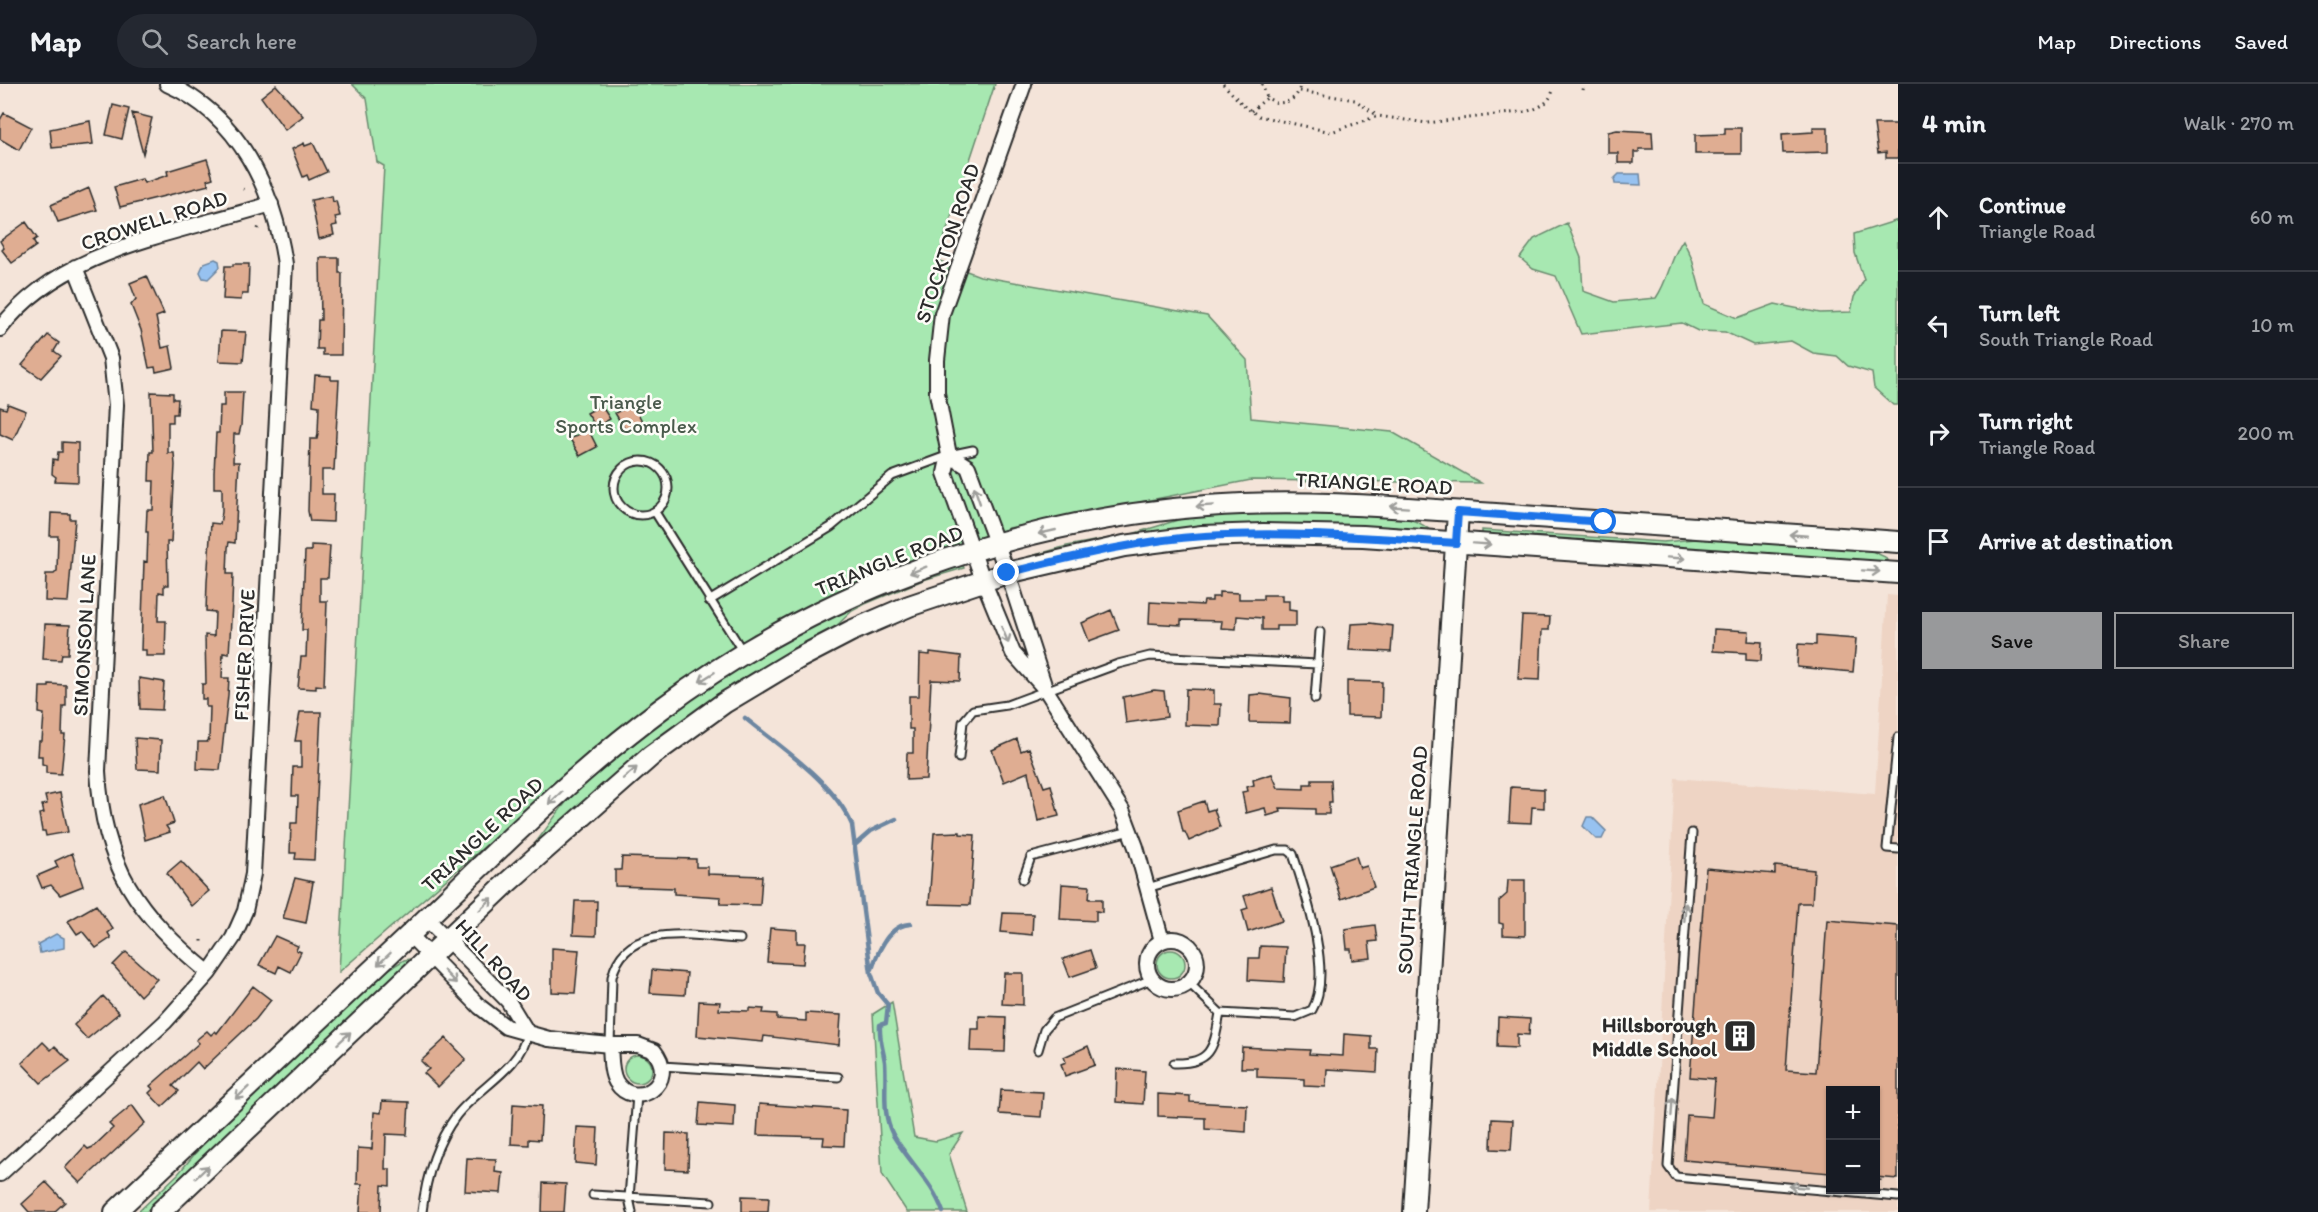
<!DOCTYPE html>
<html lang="en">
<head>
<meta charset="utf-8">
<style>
	body { margin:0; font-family:Itim,sans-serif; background:#242831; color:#f1f3f6 }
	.controls { position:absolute; right:18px; bottom:18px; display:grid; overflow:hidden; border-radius:0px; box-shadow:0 2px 4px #0004 }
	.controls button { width:54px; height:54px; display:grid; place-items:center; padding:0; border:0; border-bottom:2px solid #363941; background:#171b24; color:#f1f3f6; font:30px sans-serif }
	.stop { position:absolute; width:18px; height:18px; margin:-14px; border:4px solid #1a73e8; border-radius:50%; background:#fff }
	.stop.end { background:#1a73e8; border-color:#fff; box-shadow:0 2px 6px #0008 }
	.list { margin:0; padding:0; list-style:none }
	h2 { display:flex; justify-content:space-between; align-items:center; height:78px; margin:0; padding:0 24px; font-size:26px }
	h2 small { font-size:20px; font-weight:400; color:#9ea1a6 }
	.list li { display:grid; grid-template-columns:39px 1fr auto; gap:18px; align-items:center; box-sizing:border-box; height:108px; padding:0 24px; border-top:2px solid #363941 }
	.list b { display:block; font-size:22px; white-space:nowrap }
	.list p { margin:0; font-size:20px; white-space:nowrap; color:#9ea1a6 }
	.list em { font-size:20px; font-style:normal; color:#9ea1a6 }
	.actions { display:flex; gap:12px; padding:18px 24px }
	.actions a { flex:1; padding:14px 0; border:2px solid #98999b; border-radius:0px; text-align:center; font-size:21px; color:#98999b }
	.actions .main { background:#98999b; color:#111 }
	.icon { flex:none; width:33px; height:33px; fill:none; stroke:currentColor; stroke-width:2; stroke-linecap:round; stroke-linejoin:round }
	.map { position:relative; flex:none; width:1898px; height:1128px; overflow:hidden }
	header { display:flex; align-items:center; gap:36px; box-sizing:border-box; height:84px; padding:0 30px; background:#171b24; border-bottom:2px solid #363941 }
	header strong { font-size:28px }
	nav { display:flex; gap:33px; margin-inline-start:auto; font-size:21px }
	.search { width:420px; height:54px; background:#242831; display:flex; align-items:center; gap:15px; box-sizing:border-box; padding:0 21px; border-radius:33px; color:#9ea1a6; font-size:22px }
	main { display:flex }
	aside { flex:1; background:#171b24 }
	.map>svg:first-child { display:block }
	.built { fill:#eed4c4; fill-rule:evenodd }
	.green { fill:#a7e8b1; stroke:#698a6e; stroke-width:1.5 }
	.water { fill:#97c2f0; stroke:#6c86a1; stroke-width:1.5 }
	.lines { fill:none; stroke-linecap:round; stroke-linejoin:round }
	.stream { stroke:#6c86a1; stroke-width:4.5 }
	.building { fill:#dfad92; stroke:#2b2b2b; stroke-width:1.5 }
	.lane-casing { stroke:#2b2b2b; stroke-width:11 }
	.street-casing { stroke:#2b2b2b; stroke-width:18 }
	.secondary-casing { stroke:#2b2b2b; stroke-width:24 }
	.path { stroke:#2b2b2b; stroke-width:3; stroke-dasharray:1.5 4.5; stroke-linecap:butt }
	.lane { stroke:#fdfcf7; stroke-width:7 }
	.street { stroke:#fdfcf7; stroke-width:14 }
	.secondary { stroke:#fdfcf7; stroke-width:20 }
	.oneway { stroke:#9e9e9b }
	.route { stroke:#1a73e8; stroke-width:8 }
	.labels { text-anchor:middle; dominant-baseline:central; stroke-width:5; stroke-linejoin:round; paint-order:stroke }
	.street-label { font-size:21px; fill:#2b2b2b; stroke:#fdfcf7 }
	.park-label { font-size:21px; fill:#4a5a4c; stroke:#fdfcf7 }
	.poi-label { font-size:21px; font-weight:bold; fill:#2b2b2b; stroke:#fdfcf7; text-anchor:end }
</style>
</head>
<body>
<header>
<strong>Map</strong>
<div class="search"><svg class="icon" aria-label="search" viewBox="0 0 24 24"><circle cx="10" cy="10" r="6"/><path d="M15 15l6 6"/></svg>Search here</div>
<nav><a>Map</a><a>Directions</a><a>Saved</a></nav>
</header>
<main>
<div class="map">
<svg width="1898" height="1128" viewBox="0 0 1898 1128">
	<rect width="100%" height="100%" fill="#f4e4d9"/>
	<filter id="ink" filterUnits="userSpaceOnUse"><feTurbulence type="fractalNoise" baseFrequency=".0167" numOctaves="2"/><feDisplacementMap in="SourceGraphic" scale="12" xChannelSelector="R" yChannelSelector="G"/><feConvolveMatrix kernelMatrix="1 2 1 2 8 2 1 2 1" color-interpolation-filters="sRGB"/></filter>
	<g filter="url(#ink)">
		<path class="built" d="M1887,511L1898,512V1128H1651L1675,694L1875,710ZM1830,1006H1876V1106H1830Z"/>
		<path class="green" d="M352,0H995L937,176L980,192L1207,232L1247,276L1251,334L1392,348L1481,399L1251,396L1009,444L754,550L600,663L339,888L384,82L377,78L367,15Z
			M1898,136V321H1893L1874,304L1872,289L1848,282L1837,272L1813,269L1791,257L1753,261L1725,248L1698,247L1682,239L1581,250L1556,192L1533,185L1520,174L1534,155L1567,139L1581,174L1583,207L1614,218L1656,214C1669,195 1670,174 1683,156L1692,175L1704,220L1737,234L1775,220L1820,229L1851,228L1854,213L1864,196L1855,169L1854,150Z
			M1318,427C1350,429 1407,424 1431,447L1278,441L1196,445L1135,452L1017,476L1067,462L1132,450L1191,432Z
			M1482,446L1663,458L1707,454L1868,465L1885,473L1888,478L1482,451Z
			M963,481L964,484L923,496L865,520L852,527L829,549L719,611L640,668L452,838C479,813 509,790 532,763C548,744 560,723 577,706C602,680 632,657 661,636C752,569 854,513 963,481Z
			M1157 880a14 14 0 1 1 28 0a14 14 0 1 1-28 0Z
			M416,874L146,1128H138L178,1090L219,1041L379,891L404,876Z
			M892,918L914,1053L936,1057L963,1049L949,1070L967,1128H907L882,1090L873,930Z
			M624 985a14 14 0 1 1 28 0a14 14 0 1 1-28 0Z"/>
		<path class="water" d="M1619,90H1640L1641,101L1615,100L1614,95Z
			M215,175L219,177L220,183L208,195L203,194L200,188L204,179Z
			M1587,733H1592L1606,747L1602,755H1596L1583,742Z
			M56,850L64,854V864L40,869L38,860Z"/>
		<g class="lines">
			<path class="stream" d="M745,634C781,664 834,698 852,741L871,889L878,909L888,921L886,939L880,941C879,955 883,965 885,978C887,1003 881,1028 893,1051C909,1078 933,1099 943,1128
				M856,760L871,747L896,735
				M872,885C878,867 889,840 911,840"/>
		</g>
		<path class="building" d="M276,1L303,32L285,46L261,13Z
			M113,21L129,25L122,55L106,51Z
			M4,29L31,43L19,66L0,55V36Z
			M132,29L152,34L143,70Z
			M90,37L93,60L52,64L50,45Z
			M1874,40H1898V74H1886V68L1878,69Z
			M1813,43H1828V68L1783,69L1782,50L1813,48Z
			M1725,44H1741V70H1695V51L1725,50Z
			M1617,46L1652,48L1653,65H1639V68H1634V79H1618V69H1608V48Z
			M304,59L305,62L313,59L327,88L309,96L307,91L303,93L292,65Z
			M207,75L213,94L207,96L209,101L120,123L114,103L142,95L144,99L168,91L167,87Z
			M89,104L97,126L58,138L51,121Z
			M332,112L333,118L336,117L340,132L335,133L337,141L332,142L334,151L319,155L311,116Z
			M26,138L37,154L33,157L36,162L12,179L2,166L4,164L0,157Z
			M320,174H339V189H342L341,271H323V265H317L318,236H321Z
			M233,180H249L248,210H242L241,216L223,215L225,182H233Z
			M147,192L164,230L156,233L162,264L170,262L174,284L156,288L155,283L149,284L141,246L131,221L136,215L130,199Z
			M221,247L246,248L243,278L219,277Z
			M48,251L59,259L54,267L61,272L41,294L22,281Z
			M315,291L331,292V296H339L334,386H322V410H334L333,438L310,437L308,427L310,355H317L318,349L319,322L313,321Z
			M151,308L173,309V315H178L177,330H173V338H168V369H174L175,381L171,458H167L168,501H164V509L159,508L158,537H166L165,572H146V566H141L144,477L147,478L148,448H146L147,426H153L154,397H149L150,368H153Z
			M224,308H243L241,342L239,350H234L233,378H239L235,459L229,458L228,464L227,490H233L232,520L229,570L223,569L222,594H229L228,611L220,686L197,685L198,658H207L209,655L210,623H206V615H202V600H206L205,551L214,552L215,528L206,527L207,498L211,439L220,440L222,428V404H214V389L216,349H219L220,322H224Z
			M8,320L26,327L13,356L0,350V323L6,325Z
			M633,320L642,337L625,346L615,329Z
			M601,321L610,335L596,343L587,329Z
			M588,345L597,363L580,372L570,355Z
			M62,358L78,359V398L55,397L56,393L52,390L53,375L57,376L58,368H62Z
			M51,429L70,430V435H75L68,518L45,517L46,490H54L57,487L58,452H50Z
			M311,461L330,462L328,494H320V517H327L324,602L316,601V605L298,604L301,573H306L307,546H302L305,467H311Z
			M1219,508L1239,509V515H1263V511H1282V517H1289V526L1296,527V542H1276V546H1262V534L1237,532L1236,545L1221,544L1222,537L1181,536V541L1149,539L1150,518L1203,521L1204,517H1212V513H1219Z
			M1111,526L1119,546L1089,557L1082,539Z
			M1522,532L1550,533L1549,546H1542L1540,596L1518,595Z
			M1370,539L1393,542L1391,568L1349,566L1351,540Z
			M45,540L70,541L68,570H62L61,576L43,575Z
			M1714,545L1749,547L1748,557L1762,558L1761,577L1746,576V569L1713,567Z
			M1816,552L1856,555L1853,588L1797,583L1798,560L1816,561Z
			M930,568L961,572L960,597L931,596L926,695L906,696L907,669H913V645H909V612H919L920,570L930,571Z
			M139,594L164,598L162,626L140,625Z
			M1347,597L1382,598L1381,633L1347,632Z
			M49,600L66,601V622H63L62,651H65L61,690L46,689V681L42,680V672H38L39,657H42L44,630L39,629L40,603H49Z
			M1186,605L1214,606V620H1221L1220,642L1185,641Z
			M1154,606L1164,607L1167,633L1126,639L1123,613Z
			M1260,610L1291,614L1290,639L1249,638L1250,611Z
			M300,628H321L314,776L295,775L296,769H290L291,739H297L298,712H292L293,683H301V657H295Z
			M135,654L161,656L160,686L137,685Z
			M1017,655L1021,667L1029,664L1044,703L1051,701L1059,732L1038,737L1028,688L1004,698L992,666Z
			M1272,690L1278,704L1304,705V700H1312V696H1331L1332,718H1329V730H1315V725L1280,724L1281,728L1267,732L1265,724L1246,729L1242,708L1248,707L1247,703L1254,701L1253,696Z
			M1511,703L1544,705V724L1532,723L1531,739L1509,738Z
			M60,709L68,748L46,752L45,747H42L39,730L44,729L42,721L47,720L45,712Z
			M165,711L174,739L166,742L170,748L145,756L138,720Z
			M1204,717L1207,727L1214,725L1220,743L1189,757L1185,748H1183L1178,726Z
			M960,748V750L975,751L970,821L929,820L934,749Z
			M72,769L83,802L60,811L51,801L42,804L37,792L58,783L55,777Z
			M1356,772L1360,784L1367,782L1374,803L1341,815L1330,781Z
			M622,773L696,775V783H708V790L762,792L760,821L720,820L721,813L674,810V804L615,802V786H621Z
			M181,777L209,807L191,822L167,789Z
			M1775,782L1814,786L1812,819H1798L1786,986L1816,988L1827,836L1898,842V1095L1875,1093V1006H1830V1089L1684,1076L1687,1031L1712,1033L1715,995L1690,993L1706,784L1775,790Z
			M295,794L313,798L306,839L283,834Z
			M1508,796H1525V852L1503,851V840L1499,839V817L1507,810Z
			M1062,800L1090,802L1089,815H1102V828L1096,827V837L1060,835Z
			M1271,803L1282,837L1248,848L1242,826L1248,824L1244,812Z
			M575,817H597L596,852L573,851Z
			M96,821L113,845L108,849L111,854L96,864L82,847L77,850L68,837Z
			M1003,829L1033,830L1032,851L1001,848Z
			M1375,841L1377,857L1369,858L1371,874L1352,876L1351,865H1347L1345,845Z
			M770,844L797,846V859H805L803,880L767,878Z
			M275,852L298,862L296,866L301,868L291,888L279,882L276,889L259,881Z
			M1260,862L1286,863L1284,898L1248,896L1249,874H1259Z
			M552,864L579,866L575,909L552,908Z
			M1090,866L1096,884L1070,893L1063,875Z
			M126,868L157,895L140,912L113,881Z
			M652,886L687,889L685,911L650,909Z
			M1004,889H1023V921L1002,920Z
			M253,902L271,916L256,935L203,985L197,978L173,1002L179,1007L162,1023L149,1009L153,1005L150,1002L199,959L196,956L207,947L211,951L215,947L217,949Z
			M103,912L119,929L87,955L74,941Z
			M699,917L720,918L719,926L749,927V924L764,925L763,929L777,930V935L806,937V929L841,931L839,961L764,952L763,958L697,952Z
			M979,932L1006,933L1005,968L970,967L971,945H979Z
			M1498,933L1530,935L1529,951L1517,950V964L1497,963Z
			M1344,950L1371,952V965H1378L1377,988L1327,985L1326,1003L1304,1002V995L1257,993V984H1241L1242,963L1310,966L1309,970L1343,972Z
			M446,954L466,975L438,1003L424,989L429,985L421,977Z
			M43,958L51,966L55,962L70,977L41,999L22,979Z
			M1088,962L1095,981L1065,992L1061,980L1066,978L1064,973Z
			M1117,985L1145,987L1143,1020L1116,1018Z
			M1001,1006L1043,1008L1041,1033L999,1030Z
			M1158,1010L1190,1012V1018L1247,1021L1246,1048L1205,1045V1034L1158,1032Z
			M382,1017L409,1018L407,1051L386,1050L385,1085H390V1102L382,1101L381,1128H360L362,1100H357L358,1064L372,1065L374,1028L381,1029Z
			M700,1018L735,1021L734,1043L698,1041Z
			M513,1020L542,1022L540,1056L529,1055V1061L511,1060Z
			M759,1020L846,1026L844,1062L823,1061L824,1053L757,1051Z
			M132,1021L145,1039L80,1099L65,1084L85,1062L88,1065L93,1063L113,1044L109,1040Z
			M1492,1035L1513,1036L1511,1066L1491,1065Z
			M577,1043L598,1044L596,1081L575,1079Z
			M666,1049L689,1050L688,1086L665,1085Z
			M467,1074L496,1075L495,1088L503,1089L501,1109L465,1107Z
			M46,1098L65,1118L54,1128H29L22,1120Z
			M543,1099L566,1100L564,1128H542Z
			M742,1112L769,1113L768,1128H742Z"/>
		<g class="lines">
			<g class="lane-casing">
				<path id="lane" d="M614 404a27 27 0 1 1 54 0a27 27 0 1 1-54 0Z
					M655,428L743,568
					M709,517L831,443L892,392L949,371L973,366
					M1315,615L1320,548
					M1898,653L1887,764L1898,765
					M959,674L963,638L973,626L1007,621L1118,580L1150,572L1318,580
					M1692,749L1668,1082L1676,1093L1898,1113
					M1023,795L1031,773L1130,747
					M1147,804L1276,766H1288L1293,770C1305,808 1334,890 1312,926L1295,933L1220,929L1189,899
					M610,961L612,893C626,835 696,853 740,855
					M1038,966L1044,946L1054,934L1152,895
					M1174,979C1213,980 1214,962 1220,929
					M662,982L838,993
					M593,1111L711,1118
					M422,1128C426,1094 435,1060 456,1032C477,1004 522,984 527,948
					M632,1128L629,1114L637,1011"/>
			</g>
			<g class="street-casing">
				<path id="street" d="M1024,0L942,230L937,276V309L949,371L945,389L983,496L1013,569L1046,606L1122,726L1136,763L1162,857
					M75,183L111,274L116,321L98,687C103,782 137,830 209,889
					M0,245C60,164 180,149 271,120
					M949,371L968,383L1010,496L1045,604
					M427,835L508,917L527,948
					M410,851L480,923L506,943L549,955L610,961C611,972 610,988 616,998C635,1028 680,999 654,967L638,961H610
					M1147 880a25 25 0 1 1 50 0a25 25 0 1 1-50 0Z
					M0,1090L165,938L209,889L233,854L245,827L253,790L285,180C274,106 239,31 167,0"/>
			</g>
			<g class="secondary-casing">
				<path id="secondary" d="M115,1128C211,1037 308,947 404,856C487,777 569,693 661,625C817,508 1013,436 1207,422C1313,414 1417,425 1522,432C1648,441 1773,449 1898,458
					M160,1128L508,798L651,672L724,619L799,574L851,547L909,522L1007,489L1124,462L1202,452L1263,450L1363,452L1898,489
					M1414,1128L1458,428"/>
			</g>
			<path class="path" d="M1223,0L1245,23L1259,32L1331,48L1378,32L1427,39L1528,27C1539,24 1550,19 1553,6
				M1262,0L1267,14L1277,19C1290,19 1299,13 1300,0
				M1583,6L1584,2
				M1300,7L1355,16L1378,32
				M1251,27L1267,14
				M243,105L247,107
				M258,145L259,142
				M202,856V859
				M1880,1097V1093"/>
			<use href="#lane" class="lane"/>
			<use href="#street" class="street"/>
			<use href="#secondary" class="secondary"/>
		</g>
		<defs><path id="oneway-shaft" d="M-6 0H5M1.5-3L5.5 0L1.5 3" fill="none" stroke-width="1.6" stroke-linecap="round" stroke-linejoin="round" transform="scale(1.5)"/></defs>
		<g class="oneway">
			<use href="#oneway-shaft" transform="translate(977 411) rotate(-109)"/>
			<use href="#oneway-shaft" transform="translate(1205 422) rotate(176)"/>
			<use href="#oneway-shaft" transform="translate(1399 423) rotate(-176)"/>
			<use href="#oneway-shaft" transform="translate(1047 448) rotate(167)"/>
			<use href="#oneway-shaft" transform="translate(1798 451) rotate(-176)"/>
			<use href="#oneway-shaft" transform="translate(1482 460) rotate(4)"/>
			<use href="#oneway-shaft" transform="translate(1676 474) rotate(4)"/>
			<use href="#oneway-shaft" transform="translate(918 486) rotate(158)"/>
			<use href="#oneway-shaft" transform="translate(1871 487) rotate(4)"/>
			<use href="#oneway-shaft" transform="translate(1005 551) rotate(67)"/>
			<use href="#oneway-shaft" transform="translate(707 593) rotate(148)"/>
			<use href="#oneway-shaft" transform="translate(630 689) rotate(-39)"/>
			<use href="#oneway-shaft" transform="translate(555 714) rotate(136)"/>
			<use href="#oneway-shaft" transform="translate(486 820) rotate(-44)"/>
			<use href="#oneway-shaft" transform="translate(1685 828) rotate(-86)"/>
			<use href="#oneway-shaft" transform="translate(384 875) rotate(137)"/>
			<use href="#oneway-shaft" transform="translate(450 893) rotate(46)"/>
			<use href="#oneway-shaft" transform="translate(344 954) rotate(-42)"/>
			<use href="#oneway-shaft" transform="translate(242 1009) rotate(137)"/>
			<use href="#oneway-shaft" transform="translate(1672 1023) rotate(-86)"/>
			<use href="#oneway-shaft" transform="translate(202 1088) rotate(-44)"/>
			<use href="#oneway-shaft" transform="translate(1798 1103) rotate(-175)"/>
		</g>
	</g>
	<g class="lines" filter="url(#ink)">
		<path class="route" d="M1007,489C1072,473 1138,456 1205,452C1289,447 1372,454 1456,459L1458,428L1604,438"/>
	</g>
	<defs>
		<g id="building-square" transform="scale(1.725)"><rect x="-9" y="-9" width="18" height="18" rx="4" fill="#2b2b2b" stroke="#fdfcf7"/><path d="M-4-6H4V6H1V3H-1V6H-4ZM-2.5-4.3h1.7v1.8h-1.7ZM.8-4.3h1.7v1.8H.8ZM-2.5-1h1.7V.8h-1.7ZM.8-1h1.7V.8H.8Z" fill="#fff"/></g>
	</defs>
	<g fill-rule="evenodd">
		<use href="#building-square" x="1740" y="952"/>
	</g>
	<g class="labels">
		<g class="street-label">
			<text transform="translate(154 136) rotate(-18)">CROWELL ROAD</text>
			<text transform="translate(947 159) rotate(-72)">STOCKTON ROAD</text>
			<text transform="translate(1374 399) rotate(3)">TRIANGLE ROAD</text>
			<text transform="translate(889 476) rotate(-22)">TRIANGLE ROAD</text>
			<text transform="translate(84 551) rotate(-87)">SIMONSON LANE</text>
			<text transform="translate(244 571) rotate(-87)">FISHER DRIVE</text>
			<text transform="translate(482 750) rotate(-43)">TRIANGLE ROAD</text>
			<text transform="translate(1412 776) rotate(-86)">SOUTH TRIANGLE ROAD</text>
			<text transform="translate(494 876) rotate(48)">HILL ROAD</text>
		</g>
		<g class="park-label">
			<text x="626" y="317">Triangle<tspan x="626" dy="24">Sports Complex</tspan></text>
		</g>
		<g class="poi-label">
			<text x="1717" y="940">Hillsborough<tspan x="1717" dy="24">Middle School</tspan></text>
		</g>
	</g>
</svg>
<div class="controls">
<button>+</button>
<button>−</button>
</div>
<div class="stop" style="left:1604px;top:438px"></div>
<div class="stop end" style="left:1007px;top:489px"></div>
</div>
<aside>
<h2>4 min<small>Walk · 270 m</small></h2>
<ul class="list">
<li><svg class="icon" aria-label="ahead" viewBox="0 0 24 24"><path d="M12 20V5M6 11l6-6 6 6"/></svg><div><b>Continue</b><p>Triangle Road</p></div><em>60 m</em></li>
<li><svg class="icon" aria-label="left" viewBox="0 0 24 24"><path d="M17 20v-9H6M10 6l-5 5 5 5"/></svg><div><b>Turn left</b><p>South Triangle Road</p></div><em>10 m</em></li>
<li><svg class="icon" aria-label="right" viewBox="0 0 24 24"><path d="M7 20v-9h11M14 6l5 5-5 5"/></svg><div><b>Turn right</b><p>Triangle Road</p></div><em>200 m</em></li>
<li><svg class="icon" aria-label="arrive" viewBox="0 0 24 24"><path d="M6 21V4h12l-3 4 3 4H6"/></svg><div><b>Arrive at destination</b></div></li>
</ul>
<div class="actions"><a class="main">Save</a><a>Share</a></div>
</aside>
</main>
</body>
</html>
